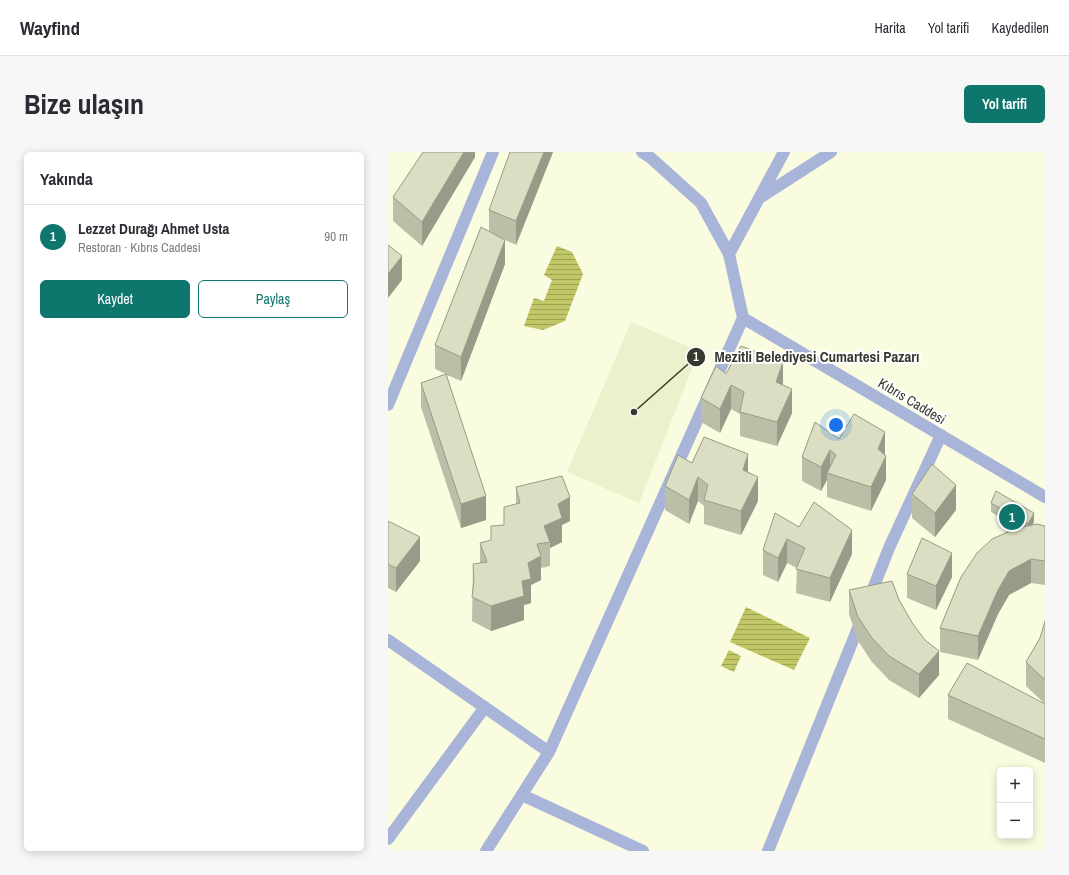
<!DOCTYPE html>
<html lang="tr">
<head>
<meta charset="utf-8">
<style>
	body { margin:0; font-family:"Archivo Narrow",sans-serif; background:#f7f7f7; color:#2b2b33 }
	.controls { position:absolute; right:12px; bottom:12px; display:grid; overflow:hidden; border-radius:6px; box-shadow:0 2px 10px #0003 }
	.controls button { width:36px; height:36px; display:grid; place-items:center; padding:0; border:0; border-bottom:1px solid #e1e1e2; background:#fff; color:#2b2b33; font:20px sans-serif }
	.you { position:absolute; left:448px; top:273px; width:14px; height:14px; margin:-10px; border:3px solid #fff; border-radius:50%; background:#1a73e8; box-shadow:0 0 0 6px #1a73e833 }
	.badge { display:grid; place-items:center; width:26px; height:26px; border-radius:50%; background:#0f766e; color:#fff; font-size:13px; font-weight:700 }
	.pin { position:absolute; translate:-50% -50%; border:2px solid #fff; box-shadow:0 1px 4px #0006 }
	.list { margin:0; padding:0; list-style:none }
	h2 { display:flex; justify-content:space-between; align-items:center; height:52px; margin:0; padding:0 16px; font-size:17px }
	h2 small { font-size:13px; font-weight:400; color:#7c7c81 }
	.list li { display:grid; grid-template-columns:26px 1fr auto; gap:12px; align-items:center; box-sizing:border-box; height:64px; padding:0 16px; border-top:1px solid #e1e1e2 }
	.list b { display:block; font-size:15px; white-space:nowrap }
	.list p { margin:0; font-size:13px; white-space:nowrap; color:#7c7c81 }
	.list em { font-size:13px; font-style:normal; color:#7c7c81 }
	.actions { display:flex; gap:8px; padding:12px 16px }
	.actions a { flex:1; padding:9px 0; border:1px solid #0f766e; border-radius:6px; text-align:center; font-size:14px; color:#0f766e }
	.actions .main { background:#0f766e; color:#fff }
	.map { position:relative; flex:none; width:657px; height:699px; overflow:hidden; border-radius:6px }
	header { display:flex; align-items:center; gap:24px; box-sizing:border-box; height:56px; padding:0 20px; background:#fff; border-bottom:1px solid #e1e1e2 }
	header strong { font-size:19px }
	nav { display:flex; gap:22px; margin-inline-start:auto; font-size:14px }
	.intro { display:flex; align-items:center; justify-content:space-between; box-sizing:border-box; height:96px; padding:0 24px }
	h1 { margin:0; font-size:28px }
	.button { padding:10px 18px; border-radius:6px; background:#0f766e; color:#fff; font-size:14px; font-weight:700 }
	main { display:flex; gap:24px; padding:0 24px }
	aside { flex:1; background:#fff; border-radius:6px; box-shadow:0 2px 10px #0003 }
	.map>svg:first-child { display:block }
	.built { fill:#edf0cc }
	.water { fill:url(#water-rules) }
	.lines { fill:none; stroke-linecap:round; stroke-linejoin:round }
	.street { stroke:#a8b4d8; stroke-width:12 }
	.wall { fill:#bcbfa7 }
	.shaded-wall { fill:#999b88 }
	.building { fill:#dbdec2; stroke:#999b88 }
	.labels { text-anchor:middle; dominant-baseline:central; stroke-width:4; stroke-linejoin:round; paint-order:stroke }
	.street-label { font-size:14px; fill:#38392e; stroke:#fff }
	.leader { fill:none; stroke:#38392e; stroke-width:1.5 }
	.callout-dot { fill:#38392e; stroke:#fff; stroke-width:1.5 }
	.mark-label { font-size:12px; text-anchor:middle; font-weight:bold; fill:#fff }
	.callout-label { font-size:15px; text-anchor:middle; font-weight:bold; fill:#38392e; stroke:#fff; stroke-width:4; stroke-linejoin:round; paint-order:stroke }
</style>
</head>
<body>
<header>
<strong>Wayfind</strong>
<nav><a>Harita</a><a>Yol tarifi</a><a>Kaydedilen</a></nav>
</header>
<div class="intro"><h1>Bize ulaşın</h1><a class="button">Yol tarifi</a></div>
<main>
<aside>
<h2>Yakında<small></small></h2>
<ul class="list">
<li><span class="badge">1</span><div><b>Lezzet Durağı Ahmet Usta</b><p>Restoran · Kıbrıs Caddesi</p></div><em>90 m</em></li>
</ul>
<div class="actions"><a class="main">Kaydet</a><a>Paylaş</a></div>
</aside>
<div class="map">
<svg width="657" height="699" viewBox="0 0 657 699">
	<defs>
		<pattern id="water-rules" width="6" height="5" patternUnits="userSpaceOnUse"><rect width="6" height="5" fill="#c1c667"/><path d="M0 2.5h6" fill="none" stroke="#9ea255"/></pattern>
	</defs>
	<rect width="100%" height="100%" fill="#f9fcdf"/>
	<path class="built" d="M243,170L311,199L251,351L179,320Z"/>
	<path class="water" d="M169,94L184,100L195,122L177,169L155,178L136,174L146,146L156,149L164,128L156,123Z
		M358,455L422,486L406,518L342,490Z
		M341,498L353,504L346,520L333,514Z"/>
	<g class="lines">
		<path class="street" d="M373,45L443,0
			M341,102L396,0
			M355,166L657,345
			M0,253L105,0
			M481,447L501,396L553,283
			M0,488L161,600
			M134,643L255,699
			M0,687L97,555
			M98,699L161,600L355,166L341,102L313,51L263,6L254,0
			M380,699L474,466"/>
	</g>
	<path class="wall" d="M87,0V5L34,94L5,69V45Z
		M165,0L128,93L117,88V112L73,229L59,223L98,368L73,376L33,255V231L58,222L47,217V193L101,79V58Z
		M338,222L395,233L404,261L389,294L352,284V262L343,257L332,281L313,270V246Z
		M451,287L497,303L498,328L483,359L439,345V328L433,339L414,329V305Z
		M304,311L360,320L370,349L353,383L316,372V354L310,349L301,372L277,358V334Z
		M128,335L182,369L174,373V390L162,396V414L153,416V428L143,433V451L136,453V468L103,479L84,469L85,412L92,411V391L103,388V374L116,373L128,352Z
		M524,342L568,358L547,385L524,366Z
		M603,351L646,370L644,373L657,374V433L643,431L621,443L610,462L590,508L552,500V476L630,376L603,360Z
		M0,369L32,409L8,440L0,436Z
		M411,375L464,402L442,450L408,441L409,416L399,411L390,430L375,423V398Z
		M519,422L564,425L548,458L519,446Z
		M461,438L511,448L551,523L531,546L501,528L484,510L470,489L461,462Z
		M657,469V552L638,534V510L652,486Z
		M560,543L657,552V611L560,567Z"/>
	<path class="shaded-wall" d="M76,0H87V5L34,94V70Z
		M156,0H165L128,93V69Z
		M117,88V112L73,229V205Z
		M14,104V128L0,146V122Z
		M395,210V234L388,230Z
		M343,233V257L332,281V257Z
		M404,237V261L389,294V270Z
		M497,280V304H498V328L483,359V335L490,297Z
		M442,298V322L439,321V328L433,339V315Z
		M360,302V326L355,318Z
		M310,325V349L301,372V348Z
		M370,325V349L353,383V359Z
		M568,333V358L547,385V361Z
		M98,344V368L73,376V352Z
		M182,345V369L174,373V390L162,396V390L156,374L170,352Z
		M646,361V370L640,381V372Z
		M464,378V402L442,450V426Z
		M32,385V409L8,440V416Z
		M399,387V411L390,430V406Z
		M564,401V425L548,458V434Z
		M153,404V428L143,433V451L136,453V468L103,479V454L134,429L140,411Z
		M643,407V431L621,443L610,462L590,508V484L610,438L621,419Z
		M551,499V523L531,546V522Z"/>
	<path class="building" d="M35,0H76L34,70L5,45Z
		M122,0H156L128,69L101,58Z
		M93,75L117,88L73,205L47,193Z
		M0,93L14,104L0,122Z
		M353,194L395,210L388,230L404,237L389,270L352,260L356,240L343,233L332,257L313,246L328,214L338,222Z
		M58,222L98,344L73,352L33,231Z
		M466,262L497,280L490,297L498,304L483,335L439,321L448,303L442,298L433,315L414,305L427,270L451,287Z
		M316,285L360,302L355,318L370,325L353,359L316,348L320,333L310,325L301,348L277,334L290,303L304,311Z
		M544,312L568,333L547,361L524,342Z
		M174,324L182,345L170,352L174,366L156,374L162,390L149,392L153,404L140,411L143,427L134,429L136,444L103,454L84,445L86,428L85,412L99,410L92,391L103,388V374L116,373V355L132,351L128,335Z
		M608,339L646,361L640,372L603,351Z
		M426,350L464,378L442,426L408,417L417,396L399,387L390,406L375,398L387,361L411,375Z
		M0,369L32,385L8,416L0,412Z
		M649,372L657,374V409L643,407L621,419L610,438L590,484L552,476L573,425L589,401L604,387L629,376Z
		M534,386L564,401L548,434L519,422Z
		M504,429L511,448L525,472L537,488L551,499L531,522L501,504L484,486L470,465L461,438Z
		M657,469V528L638,510L652,486Z
		M579,511L657,552V587L560,543Z"/>
	<g class="labels">
		<g class="street-label">
			<text transform="translate(524 249) rotate(31)">Kıbrıs Caddesi</text>
		</g>
	</g>
	<path class="leader" d="M246 260L308 205"/>
	<g class="callout-dot">
		<circle cx="246" cy="260" r="4"/>
		<circle cx="308" cy="205" r="10"/>
	</g>
	<g class="mark-label">
		<text x="308" y="209">1</text>
	</g>
	<g class="callout-label">
		<text x="429" y="210">Mezitli Belediyesi Cumartesi Pazarı</text>
	</g>
</svg>
<div class="controls">
<button>+</button>
<button>−</button>
</div>
<div class="you"></div>
<div class="pin badge" style="left:624px;top:365px">1</div>
</div>
</main>
</body>
</html>
